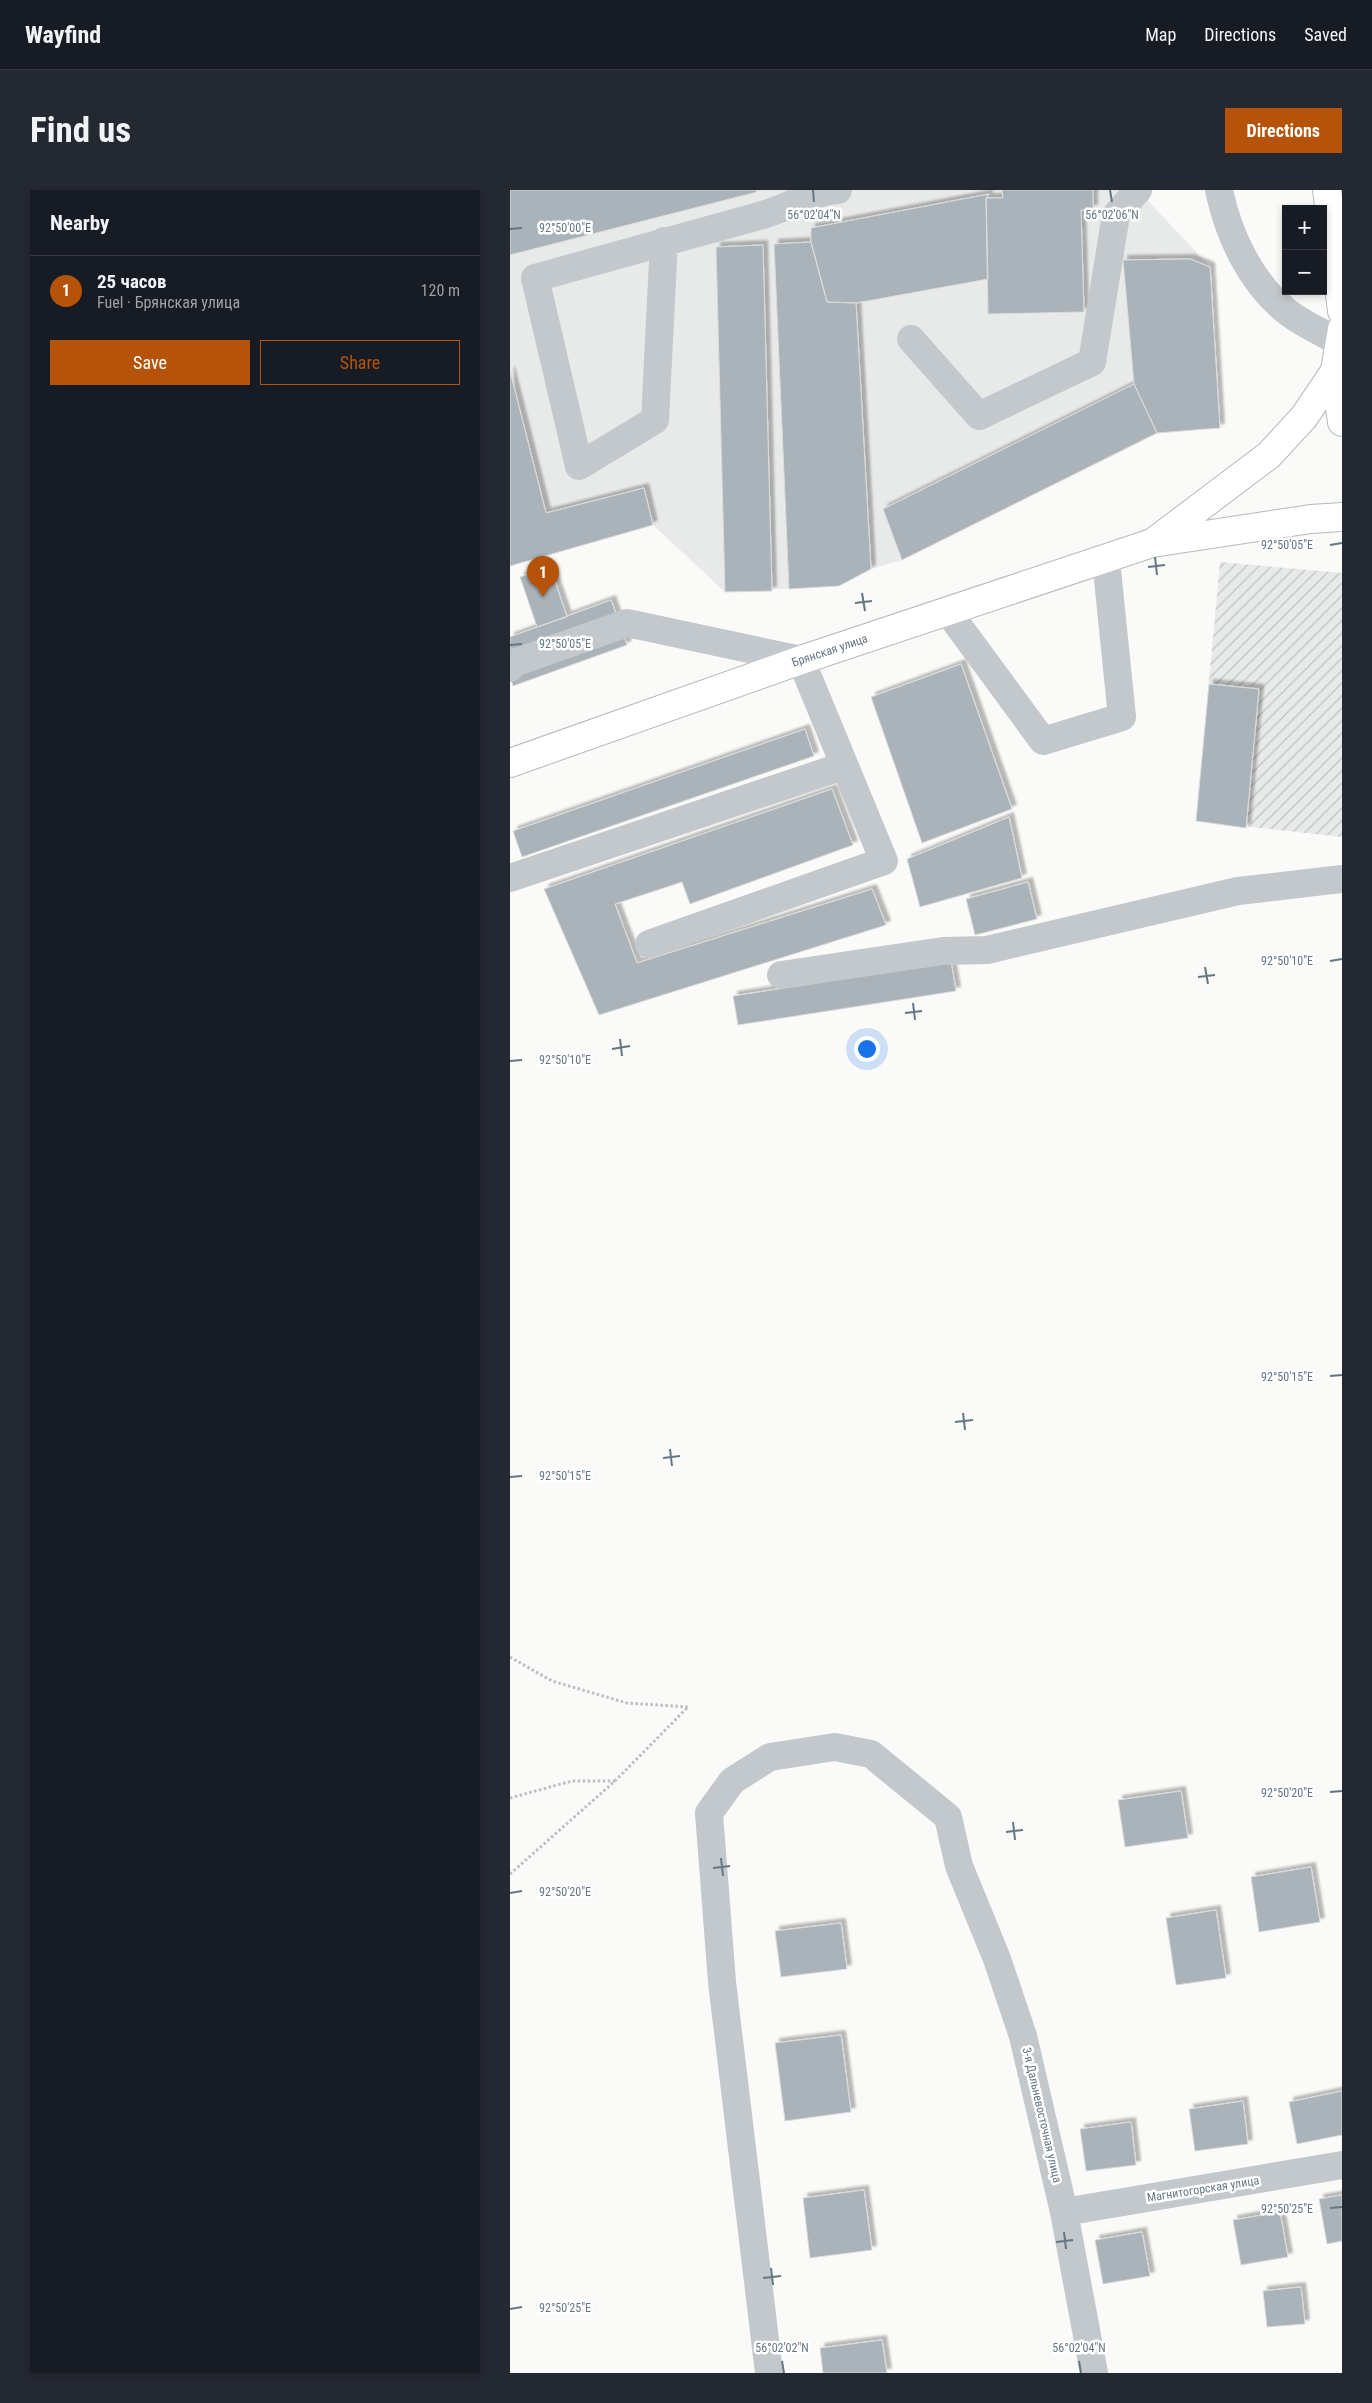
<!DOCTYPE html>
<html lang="en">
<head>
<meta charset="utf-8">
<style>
	body { margin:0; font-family:"Roboto Condensed",sans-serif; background:#242831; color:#f1f3f6 }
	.controls { position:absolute; right:15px; top:15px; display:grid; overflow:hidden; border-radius:0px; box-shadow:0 2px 8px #0003 }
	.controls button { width:45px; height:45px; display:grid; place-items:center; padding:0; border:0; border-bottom:1px solid #363941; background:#171b24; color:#f1f3f6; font:25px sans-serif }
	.you { position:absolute; left:356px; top:858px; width:18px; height:18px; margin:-12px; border:4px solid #fff; border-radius:50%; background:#1a73e8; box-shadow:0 0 0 8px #1a73e833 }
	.badge { display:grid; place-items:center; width:32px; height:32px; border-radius:50%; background:#b45309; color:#fff; font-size:16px; font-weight:700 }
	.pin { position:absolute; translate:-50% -41px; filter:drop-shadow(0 1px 2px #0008) }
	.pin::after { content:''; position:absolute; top:26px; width:18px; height:15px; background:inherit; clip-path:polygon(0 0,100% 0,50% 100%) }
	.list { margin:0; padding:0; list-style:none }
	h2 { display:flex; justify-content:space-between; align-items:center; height:65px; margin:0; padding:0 20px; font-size:21px }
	h2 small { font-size:16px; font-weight:400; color:#9ea1a6 }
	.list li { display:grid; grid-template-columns:32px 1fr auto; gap:15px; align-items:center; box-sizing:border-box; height:70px; padding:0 20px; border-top:1px solid #363941 }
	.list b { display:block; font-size:19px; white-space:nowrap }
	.list p { margin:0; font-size:16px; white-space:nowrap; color:#9ea1a6 }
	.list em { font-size:16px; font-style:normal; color:#9ea1a6 }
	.actions { display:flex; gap:10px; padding:15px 20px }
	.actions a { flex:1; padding:11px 0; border:1px solid #b45309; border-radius:0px; text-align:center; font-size:18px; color:#b45309 }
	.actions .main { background:#b45309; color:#fff }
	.map { position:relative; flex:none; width:832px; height:2183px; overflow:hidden; border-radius:0px }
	header { display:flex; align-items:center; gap:30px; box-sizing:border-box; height:70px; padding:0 25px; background:#171b24; border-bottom:1px solid #363941 }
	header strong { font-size:24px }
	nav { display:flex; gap:28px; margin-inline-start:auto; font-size:18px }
	.intro { display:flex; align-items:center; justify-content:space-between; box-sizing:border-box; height:120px; padding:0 30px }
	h1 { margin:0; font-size:35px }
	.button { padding:12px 22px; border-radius:0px; background:#b45309; color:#fff; font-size:18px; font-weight:700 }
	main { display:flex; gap:30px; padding:0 30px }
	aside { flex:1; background:#171b24; border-radius:0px; box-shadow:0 2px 8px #0003 }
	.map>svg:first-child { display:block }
	.built { fill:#e8e9e9 }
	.industrial { fill:url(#industrial-furrows) }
	.building { fill:#aab3b9; stroke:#dcdcda; filter:url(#shadow) }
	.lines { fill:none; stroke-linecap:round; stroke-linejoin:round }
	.major-casing { stroke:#b5babe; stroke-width:30 }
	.highway-casing { stroke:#b4b9bd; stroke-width:30 }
	.path { stroke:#bbbfc2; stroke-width:3; stroke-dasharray:2.5 2.5; stroke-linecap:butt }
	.minor { stroke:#c3c8cc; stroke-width:28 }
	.major { stroke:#fff; stroke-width:28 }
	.highway { stroke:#fff; stroke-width:28 }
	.ticks { fill:none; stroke:#657683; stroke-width:2 }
	.labels { text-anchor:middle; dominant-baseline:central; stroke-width:5; stroke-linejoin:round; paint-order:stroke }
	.street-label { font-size:12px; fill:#657683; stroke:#fff }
	.ticks-label { font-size:12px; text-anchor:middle; fill:#657683; stroke:#fff; stroke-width:5; stroke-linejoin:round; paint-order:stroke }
</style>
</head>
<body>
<header>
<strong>Wayfind</strong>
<nav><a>Map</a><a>Directions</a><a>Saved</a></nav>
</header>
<div class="intro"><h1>Find us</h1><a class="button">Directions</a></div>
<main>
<aside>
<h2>Nearby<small></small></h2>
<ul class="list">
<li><span class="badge">1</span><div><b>25 часов</b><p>Fuel · Брянская улица</p></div><em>120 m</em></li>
</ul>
<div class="actions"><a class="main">Save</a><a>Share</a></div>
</aside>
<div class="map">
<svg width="832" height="2183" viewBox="0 0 832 2183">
	<defs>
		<pattern id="industrial-furrows" width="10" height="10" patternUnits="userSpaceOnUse" patternTransform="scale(1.25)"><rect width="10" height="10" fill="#e8e9e9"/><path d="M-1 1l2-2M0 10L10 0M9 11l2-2" fill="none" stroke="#c0c1c2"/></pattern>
		<filter id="shadow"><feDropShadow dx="4.5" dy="-4.5" stdDeviation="1" flood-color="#0004"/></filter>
	</defs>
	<rect width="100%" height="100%" fill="#fafaf8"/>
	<path class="built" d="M0,0H628L700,77L710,238L647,243L392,370L361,379L329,396L215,402L143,335L0,376Z"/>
	<path class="industrial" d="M710,372L832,383V647L686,631Z"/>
	<path class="building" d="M0,0H246L247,2L0,65Z
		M492,0H583V19L571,20L574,122L478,124L476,8H493Z
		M479,4L476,8L478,89L346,113L317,112L301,52V38Z
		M301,52L317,112L346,113L361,379L329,396L279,399L264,54Z
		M253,55L262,401L215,402L206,57Z
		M680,69L700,77L710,238L647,243L624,194L613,70Z
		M0,181L36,323L134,298L143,335L0,376Z
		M624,194L647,243L392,370L373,319Z
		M40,377L57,427L27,437L10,387Z
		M101,410L117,455L3,496L0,487V447Z
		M451,474L502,619L412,653L361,507Z
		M699,494L749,499L736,638L686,631Z
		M295,539L304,566L12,667L3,641Z
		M322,599L343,655L180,714L172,692L105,714L127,773L362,699L376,735L89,825L34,699Z
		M499,627L512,688L410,717L397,669Z
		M518,692L527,729L465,745L456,709Z
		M441,772L446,801L228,835L223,806Z
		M671,1601L678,1648L615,1657L608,1610Z
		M801,1677L810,1732L749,1742L741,1687Z
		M706,1720L716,1788L666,1795L656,1728Z
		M331,1733L337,1779L271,1787L265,1741Z
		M331,1845L341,1922L275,1931L265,1853Z
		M832,1901V1945L787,1954L779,1912Z
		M733,1911L738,1954L685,1961L679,1919Z
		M621,1932L626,1975L576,1981L570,1939Z
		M354,2000L362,2060L300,2068L293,2008Z
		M832,2005V2051L817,2054L809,2009Z
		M770,2022L778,2067L731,2075L723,2030Z
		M632,2042L640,2086L593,2094L585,2050Z
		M791,2097L795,2134L757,2137L753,2101Z
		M372,2150L377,2183H313L310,2158Z"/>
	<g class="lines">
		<g class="major-casing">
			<path id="major" d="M817,0L832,121"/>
		</g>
		<g class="highway-casing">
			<g id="highway">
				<path d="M832,139L825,181L832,232"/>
				<path d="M645,351L759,265L794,227L825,181"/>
				<path id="s1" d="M0,573L291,470L642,353L801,329L832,327"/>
			</g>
		</g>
		<path class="path" d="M0,1467L42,1491L117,1513L178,1517
			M0,1608L62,1591H105
			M0,1684L105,1591L178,1517"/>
		<path class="minor" d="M709,0C718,44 740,91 775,120C790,133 812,142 829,152
			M154,51L145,230L69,276L25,88C100,67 174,47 249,26C276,19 300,2 328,0
			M401,149L469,226L582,172L606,25L628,0
			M439,423L533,551L612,527L596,370
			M0,478L1,474L117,433L291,470L374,671L139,754
			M0,688L333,576
			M271,785L433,761L477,760L728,701L832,689
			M554,2022L832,1975
			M259,2183L212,1792L199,1623L222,1591L260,1567L325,1557L361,1564L438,1627L449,1676L487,1769L513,1846L554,2022L584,2183"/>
		<use href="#major" class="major"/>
		<use href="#highway" class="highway"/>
	</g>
	<path class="ticks" d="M303,0L304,12M600,0L602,12M0,39L12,38M820,355L832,353M645,367L647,385M638,377L655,375M352,403L355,421M345,413L362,411M0,455L12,454M820,771L832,769M695,777L698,794M688,787L705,785M403,813L405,830M395,823L412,821M110,849L112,866M102,859L120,856M0,871L12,870M820,1186L832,1185M453,1223L455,1240M445,1232L463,1230M160,1259L162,1276M153,1268L170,1266M0,1287L12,1286M820,1602L832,1601M503,1632L505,1650M496,1642L513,1640M211,1668L213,1686M203,1678L220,1676M0,1703L12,1701M820,2018L832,2017M554,2042L556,2059M546,2052L563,2050M261,2078L263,2095M253,2088L271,2086M0,2119L12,2117M272,2171L274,2183M569,2171L571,2183"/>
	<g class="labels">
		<g class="street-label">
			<text stroke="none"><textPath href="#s1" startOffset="339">Брянская улица</textPath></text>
			<text transform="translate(532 1925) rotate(77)">3-я Дальневосточная улица</text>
			<text transform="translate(693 1999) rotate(-9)">Магнитогорская улица</text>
		</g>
	</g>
	<g class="ticks-label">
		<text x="304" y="29">56°02'04"N</text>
		<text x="602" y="29">56°02'06"N</text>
		<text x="55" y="42">92°50'00"E</text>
		<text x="777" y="359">92°50'05"E</text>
		<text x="55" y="458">92°50'05"E</text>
		<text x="777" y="775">92°50'10"E</text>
		<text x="55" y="874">92°50'10"E</text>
		<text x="777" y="1191">92°50'15"E</text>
		<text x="55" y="1290">92°50'15"E</text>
		<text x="777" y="1607">92°50'20"E</text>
		<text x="55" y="1706">92°50'20"E</text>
		<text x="777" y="2023">92°50'25"E</text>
		<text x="55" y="2122">92°50'25"E</text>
		<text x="272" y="2162">56°02'02"N</text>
		<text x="569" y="2162">56°02'04"N</text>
	</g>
</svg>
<div class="controls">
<button>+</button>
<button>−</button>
</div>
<div class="you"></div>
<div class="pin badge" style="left:33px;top:407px">1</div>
</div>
</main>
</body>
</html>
